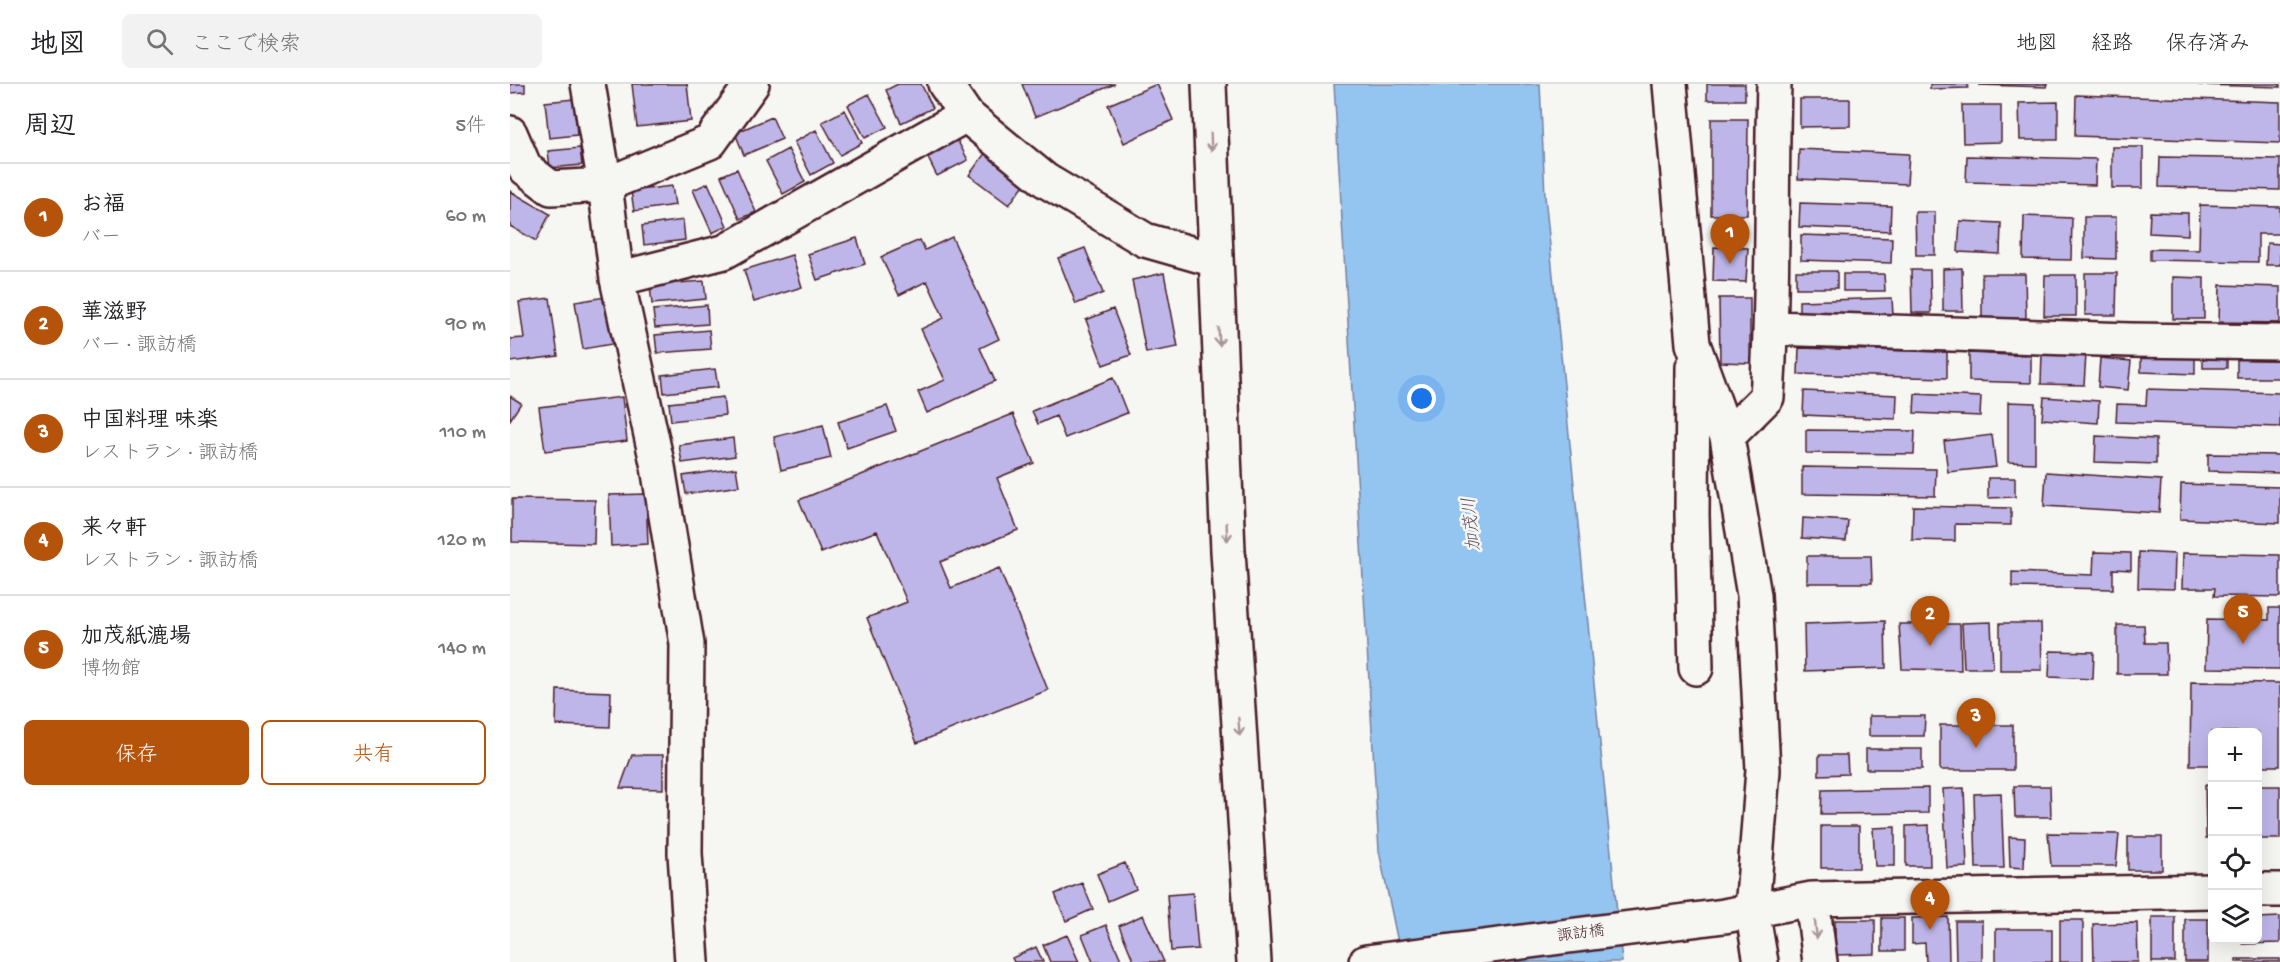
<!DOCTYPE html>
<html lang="ja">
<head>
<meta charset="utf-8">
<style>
	body { margin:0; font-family:"Gochi Hand","Klee One",sans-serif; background:#f2f2f2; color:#202124 }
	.controls { position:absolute; right:18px; bottom:18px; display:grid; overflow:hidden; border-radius:9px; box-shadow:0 6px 24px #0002 }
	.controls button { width:54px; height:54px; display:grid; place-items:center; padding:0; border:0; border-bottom:2px solid #e0e0e0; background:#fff; color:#202124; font:30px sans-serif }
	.you { position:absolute; left:912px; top:315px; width:21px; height:21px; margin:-15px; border:4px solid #fff; border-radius:50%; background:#1a73e8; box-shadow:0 0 0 9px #1a73e833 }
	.badge { display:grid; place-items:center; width:39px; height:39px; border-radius:50%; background:#b45309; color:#fff; font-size:20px; font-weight:700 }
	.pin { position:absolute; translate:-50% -50px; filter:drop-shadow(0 2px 3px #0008) }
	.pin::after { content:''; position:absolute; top:32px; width:21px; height:18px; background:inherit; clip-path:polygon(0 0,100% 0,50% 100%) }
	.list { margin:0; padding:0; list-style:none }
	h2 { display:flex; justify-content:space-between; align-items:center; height:78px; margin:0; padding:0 24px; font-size:26px }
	h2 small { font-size:20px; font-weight:400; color:#757577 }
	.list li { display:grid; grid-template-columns:39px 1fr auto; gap:18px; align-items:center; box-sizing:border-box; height:108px; padding:0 24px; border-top:2px solid #e0e0e0 }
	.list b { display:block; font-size:22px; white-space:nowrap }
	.list p { margin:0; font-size:20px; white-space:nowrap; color:#757577 }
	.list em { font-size:20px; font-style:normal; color:#757577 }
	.actions { display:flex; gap:12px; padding:18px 24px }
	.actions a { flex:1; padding:14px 0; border:2px solid #b45309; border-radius:9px; text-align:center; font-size:21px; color:#b45309 }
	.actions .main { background:#b45309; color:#fff }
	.icon { flex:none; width:33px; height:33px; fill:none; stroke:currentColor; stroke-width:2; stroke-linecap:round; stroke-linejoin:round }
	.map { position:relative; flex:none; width:1770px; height:878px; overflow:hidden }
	header { display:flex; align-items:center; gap:36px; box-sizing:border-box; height:84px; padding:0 30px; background:#fff; border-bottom:2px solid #e0e0e0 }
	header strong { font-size:28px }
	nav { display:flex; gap:33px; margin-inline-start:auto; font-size:21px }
	.search { width:420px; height:54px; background:#f2f2f2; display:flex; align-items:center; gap:15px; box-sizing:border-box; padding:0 21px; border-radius:9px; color:#757577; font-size:22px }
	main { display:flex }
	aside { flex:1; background:#fff }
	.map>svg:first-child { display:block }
	.water { fill:#94c4f0; stroke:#7682a1; stroke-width:1.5 }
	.building { fill:#beb6e8; stroke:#4a1f2b; stroke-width:1.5 }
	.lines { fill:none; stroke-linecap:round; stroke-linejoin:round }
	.minor-casing { stroke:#4a1f2b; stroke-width:38 }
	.minor { stroke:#f6f6f2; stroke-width:33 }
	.oneway { stroke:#a99598 }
	.labels { text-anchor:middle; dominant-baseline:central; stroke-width:5; stroke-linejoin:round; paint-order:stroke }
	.street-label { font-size:16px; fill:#4a1f2b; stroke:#f6f6f2 }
	.water-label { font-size:18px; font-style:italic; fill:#605166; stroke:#f6f6f2 }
</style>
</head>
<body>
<header>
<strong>地図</strong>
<div class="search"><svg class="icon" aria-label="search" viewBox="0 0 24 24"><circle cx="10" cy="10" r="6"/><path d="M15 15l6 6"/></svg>ここで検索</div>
<nav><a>地図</a><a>経路</a><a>保存済み</a></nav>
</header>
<main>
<aside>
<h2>周辺<small>5件</small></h2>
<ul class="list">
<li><span class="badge">1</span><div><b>お福</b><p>バー</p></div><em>60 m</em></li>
<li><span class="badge">2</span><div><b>華滋野</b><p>バー · 諏訪橋</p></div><em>90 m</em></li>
<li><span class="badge">3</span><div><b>中国料理 味楽</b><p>レストラン · 諏訪橋</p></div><em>110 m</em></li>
<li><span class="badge">4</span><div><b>来々軒</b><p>レストラン · 諏訪橋</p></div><em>120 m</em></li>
<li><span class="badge">5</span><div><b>加茂紙漉場</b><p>博物館</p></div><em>140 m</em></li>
</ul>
<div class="actions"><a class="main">保存</a><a>共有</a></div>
</aside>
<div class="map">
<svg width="1770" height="878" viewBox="0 0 1770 878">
	<rect width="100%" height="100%" fill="#f6f6f2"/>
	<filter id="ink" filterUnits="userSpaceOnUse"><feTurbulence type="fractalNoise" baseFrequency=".0167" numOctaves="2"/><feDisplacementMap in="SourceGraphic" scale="12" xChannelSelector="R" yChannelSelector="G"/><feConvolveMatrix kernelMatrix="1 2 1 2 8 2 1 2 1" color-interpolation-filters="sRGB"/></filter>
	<g filter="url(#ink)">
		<path class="water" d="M824,0H1030L1035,112L1112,878H892L869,767Z"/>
		<path class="building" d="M0,0H15V8L0,9Z
			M122,0H177L181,37L127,43Z
			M388,0H411L423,24L391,39L376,6Z
			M512,0H605L525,33Z
			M647,0L663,36L614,59L598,21Z
			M1197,0H1235V16H1197Z
			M1420,0H1458V4L1420,5Z
			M1469,0H1537L1536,3L1469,1Z
			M1689,0H1770V3L1689,1Z
			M359,10L377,43L355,54L338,21Z
			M1566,11L1770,18V59L1565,52Z
			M64,15L67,51L39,54L35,18Z
			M1290,15H1340V42L1290,43Z
			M1548,18V56H1510L1509,19Z
			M1452,21H1491V58L1453,59Z
			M335,26L352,59L330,71L312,38Z
			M262,33L272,55L234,71L225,49Z
			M1201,35H1238L1237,131H1201Z
			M306,46L323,79L301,91L284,58Z
			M445,52L458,76L427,92L415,68Z
			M1602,63H1633V104H1602Z
			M70,64L72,81L40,84L38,67Z
			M278,65L295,98L273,110L256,77Z
			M1289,65L1399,70L1397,100L1288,95Z
			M476,68L516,98L499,121L459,91Z
			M1457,72L1586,75L1585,101L1456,98Z
			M1650,73L1770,75V106L1649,103Z
			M227,85L246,128L230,135L211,92Z
			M198,99L217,142L202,149L183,106Z
			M162,102L165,121L124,127L121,107Z
			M0,107L40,130L26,157L0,142Z
			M1290,119L1381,122L1380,147L1289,143Z
			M1690,121L1770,123V150H1748V178L1640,176V165L1689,166Z
			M1405,128H1425V171H1406Z
			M1640,128L1678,129V151L1639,149Z
			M1514,132L1562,134L1561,176L1513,175Z
			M1574,133H1606V175L1574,174Z
			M173,136L175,156L134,161L132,142Z
			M1450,137L1491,139L1490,170L1448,168Z
			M1291,151L1382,154L1381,179L1291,176Z
			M442,153L489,255L470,264L485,297L417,329L408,308L435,296L411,245L434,234L417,197L389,211L371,173L410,156L415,166Z
			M347,154L355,180L307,196L298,170Z
			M1757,159L1770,160V181H1756Z
			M1204,163L1238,164L1236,198L1203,197Z
			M575,164L593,209L566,220L548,174Z
			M282,171L292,203L244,218L234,186Z
			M1452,184L1453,227H1433V185Z
			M1401,186H1420L1421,229H1402Z
			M1286,187H1327V204H1286Z
			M654,189L668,263L636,269L622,196Z
			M1575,189H1607L1606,231H1575Z
			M1333,190H1374L1375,207H1333Z
			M1472,190H1515L1516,234L1472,235Z
			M1535,191H1566V232H1534Z
			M1663,193L1694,194V235H1663Z
			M194,197L196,215L142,220L140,201Z
			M1710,201L1770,203V239L1709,238Z
			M95,213L102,260L73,265L65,218Z
			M40,214L48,272L0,278V255L14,254L9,218Z
			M1209,214H1240V279L1210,278Z
			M1382,214L1383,232L1289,234V217Z
			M197,221L198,240L145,244L143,226Z
			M603,225L621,271L593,281L576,236Z
			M199,246L201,265L147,269L145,251Z
			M1289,264L1437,268V294L1288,290Z
			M1459,269L1521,272V299L1459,297Z
			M1532,269L1576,270L1574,301L1531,300Z
			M1631,271L1685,274V290L1631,288Z
			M1590,274L1621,277L1618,306L1588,303Z
			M1693,274L1717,276V284H1693Z
			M1727,275L1770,276V294H1727Z
			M205,285L208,303L154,309L152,291Z
			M603,294L617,329L555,354L546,332L528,340L522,327Z
			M1637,305L1770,309V343L1606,338L1607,320L1636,321Z
			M1294,307L1387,311L1386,335L1293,331Z
			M1405,310L1471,313L1470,332L1404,329Z
			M0,312L11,319L0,336Z
			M112,313L117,357L35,367L29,323Z
			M213,313L215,331L161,337L159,319Z
			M1534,313L1589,317L1588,339L1532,335Z
			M1498,318L1525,319V379L1498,378Z
			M377,322L386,347L337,364L328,338Z
			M503,330L524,379L487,394L508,446L430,478L441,504L489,484L538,606L407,659L357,534L397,518L367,447L311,469L289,416Z
			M313,341L321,374L271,386L264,353Z
			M1296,346L1405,347L1404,370L1296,369Z
			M1482,351L1486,383L1438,388L1434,357Z
			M1586,352L1646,355V380L1585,378Z
			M223,354L225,372L172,379L169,361Z
			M1698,370L1770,371V389L1698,387Z
			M1292,383L1426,385L1425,412L1292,410Z
			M226,384L229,402L176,410L173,392Z
			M1536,388L1651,396L1649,429L1534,422Z
			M1478,394H1505V413L1478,414Z
			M1671,400L1770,403V439L1670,435Z
			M136,410L138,460L101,462L99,411Z
			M2,415L85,416L84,460L2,458Z
			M1403,422L1501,424V441L1445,440V457L1402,456Z
			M1293,434L1338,437L1336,457L1292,454Z
			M1584,468L1621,469V486L1603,485V505L1502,503V488L1583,491Z
			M1629,468L1665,470L1664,505L1628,504Z
			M1673,469L1770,471V513L1704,512L1705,504H1672Z
			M1297,472H1361L1362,499H1297Z
			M1759,524H1770V585L1696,584L1697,535L1759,536Z
			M1375,537L1376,584L1295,587L1294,540Z
			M1481,538L1483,584H1454L1452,539Z
			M1490,539H1531L1532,586H1490Z
			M1389,540H1450L1451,586L1392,585Z
			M1607,541H1634L1635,559H1656L1657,590H1607Z
			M1540,567L1584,568L1583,595L1539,593Z
			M1681,598L1770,599V682H1748V648H1702V681H1680Z
			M47,606L101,608L100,643L46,641Z
			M1359,632H1415L1414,652H1359Z
			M1430,641H1503V686H1430Z
			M1356,665H1412V685H1356Z
			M122,671H153V705L110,704Z
			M1309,671H1337L1338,690L1309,691Z
			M1695,701L1702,702V754H1696Z
			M1504,702H1540L1541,733H1505Z
			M1748,702H1770V755H1748Z
			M1418,704V729L1311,730L1312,706Z
			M1454,704L1457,783L1437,784L1433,705Z
			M1491,709L1494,784H1466L1464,710Z
			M1419,741L1420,782H1396V742Z
			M1311,742H1349V784H1311Z
			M1385,743V782H1365L1363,744Z
			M1538,749L1609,750L1606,782H1541Z
			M1499,753L1515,754L1514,784L1500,783Z
			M1618,753H1652V786H1618Z
			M615,779L626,805L598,817L587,790Z
			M572,799L583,825L556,837L545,810Z
			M683,809L688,865L661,867L657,811Z
			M633,831L654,878H624L609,842Z
			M1438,833L1439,878H1416L1415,859L1402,860V834Z
			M1642,833H1665V878H1642Z
			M1770,833V859L1733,860V856H1748V834Z
			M1372,834H1394V867H1372Z
			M1675,835H1698V878H1675Z
			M1325,836H1365V870L1325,871Z
			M1550,836H1573V878H1550Z
			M1445,837H1472V878H1446Z
			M1627,839L1628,878H1584L1583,840Z
			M596,841L612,878H583L572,851Z
			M1486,845H1542V878H1486Z
			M557,851L569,878H540L533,861Z
			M526,863L533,878H504L502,874Z
			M1726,875H1770V878H1726Z"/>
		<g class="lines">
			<g class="minor-casing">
				<path id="minor" d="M78,0L95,101L107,195L148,383L177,560L175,769L182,878
					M435,0L456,31L535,96L635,156L705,176
					M699,0L718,467L744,878
					M1160,0L1183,260L1217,353L1244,511L1253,686L1242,826L1251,878
					M0,49L15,84L41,104L95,101L200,58L242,0
					M107,195L214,168L456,31
					M1262,244L1620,256L1770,258
					M1183,283L1182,431L1186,584
					M1217,353L1257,313C1264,209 1261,104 1264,0
					M1748,806H1770
					M1302,815L1310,878
					M856,878L1214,832L1302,815L1702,807"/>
			</g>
			<use href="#minor" class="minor"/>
		</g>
		<defs><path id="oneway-shaft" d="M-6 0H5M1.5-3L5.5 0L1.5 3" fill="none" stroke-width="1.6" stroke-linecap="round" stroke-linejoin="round" transform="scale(1.5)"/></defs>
		<g class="oneway">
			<use href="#oneway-shaft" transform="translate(701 58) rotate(88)"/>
			<use href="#oneway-shaft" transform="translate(709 253) rotate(87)"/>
			<use href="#oneway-shaft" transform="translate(717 448) rotate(87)"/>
			<use href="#oneway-shaft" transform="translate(729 643) rotate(86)"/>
			<use href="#oneway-shaft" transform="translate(1306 846) rotate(83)"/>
		</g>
	</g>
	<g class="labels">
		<g class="street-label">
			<text transform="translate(1071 851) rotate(-7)">諏訪橋</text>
		</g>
		<g class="water-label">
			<text transform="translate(963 440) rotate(-96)">加茂川</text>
		</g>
	</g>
</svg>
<div class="controls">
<button>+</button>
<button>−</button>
<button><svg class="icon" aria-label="locate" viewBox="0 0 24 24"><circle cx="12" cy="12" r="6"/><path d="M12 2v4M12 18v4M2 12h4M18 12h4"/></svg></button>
<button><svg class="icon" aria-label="layers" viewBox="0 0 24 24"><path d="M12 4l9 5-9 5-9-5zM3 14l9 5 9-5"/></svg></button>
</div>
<div class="you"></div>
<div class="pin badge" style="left:1220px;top:180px">1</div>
<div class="pin badge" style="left:1420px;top:562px">2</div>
<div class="pin badge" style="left:1466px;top:664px">3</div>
<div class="pin badge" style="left:1420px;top:846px">4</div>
<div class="pin badge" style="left:1733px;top:560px">5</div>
</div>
</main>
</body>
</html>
